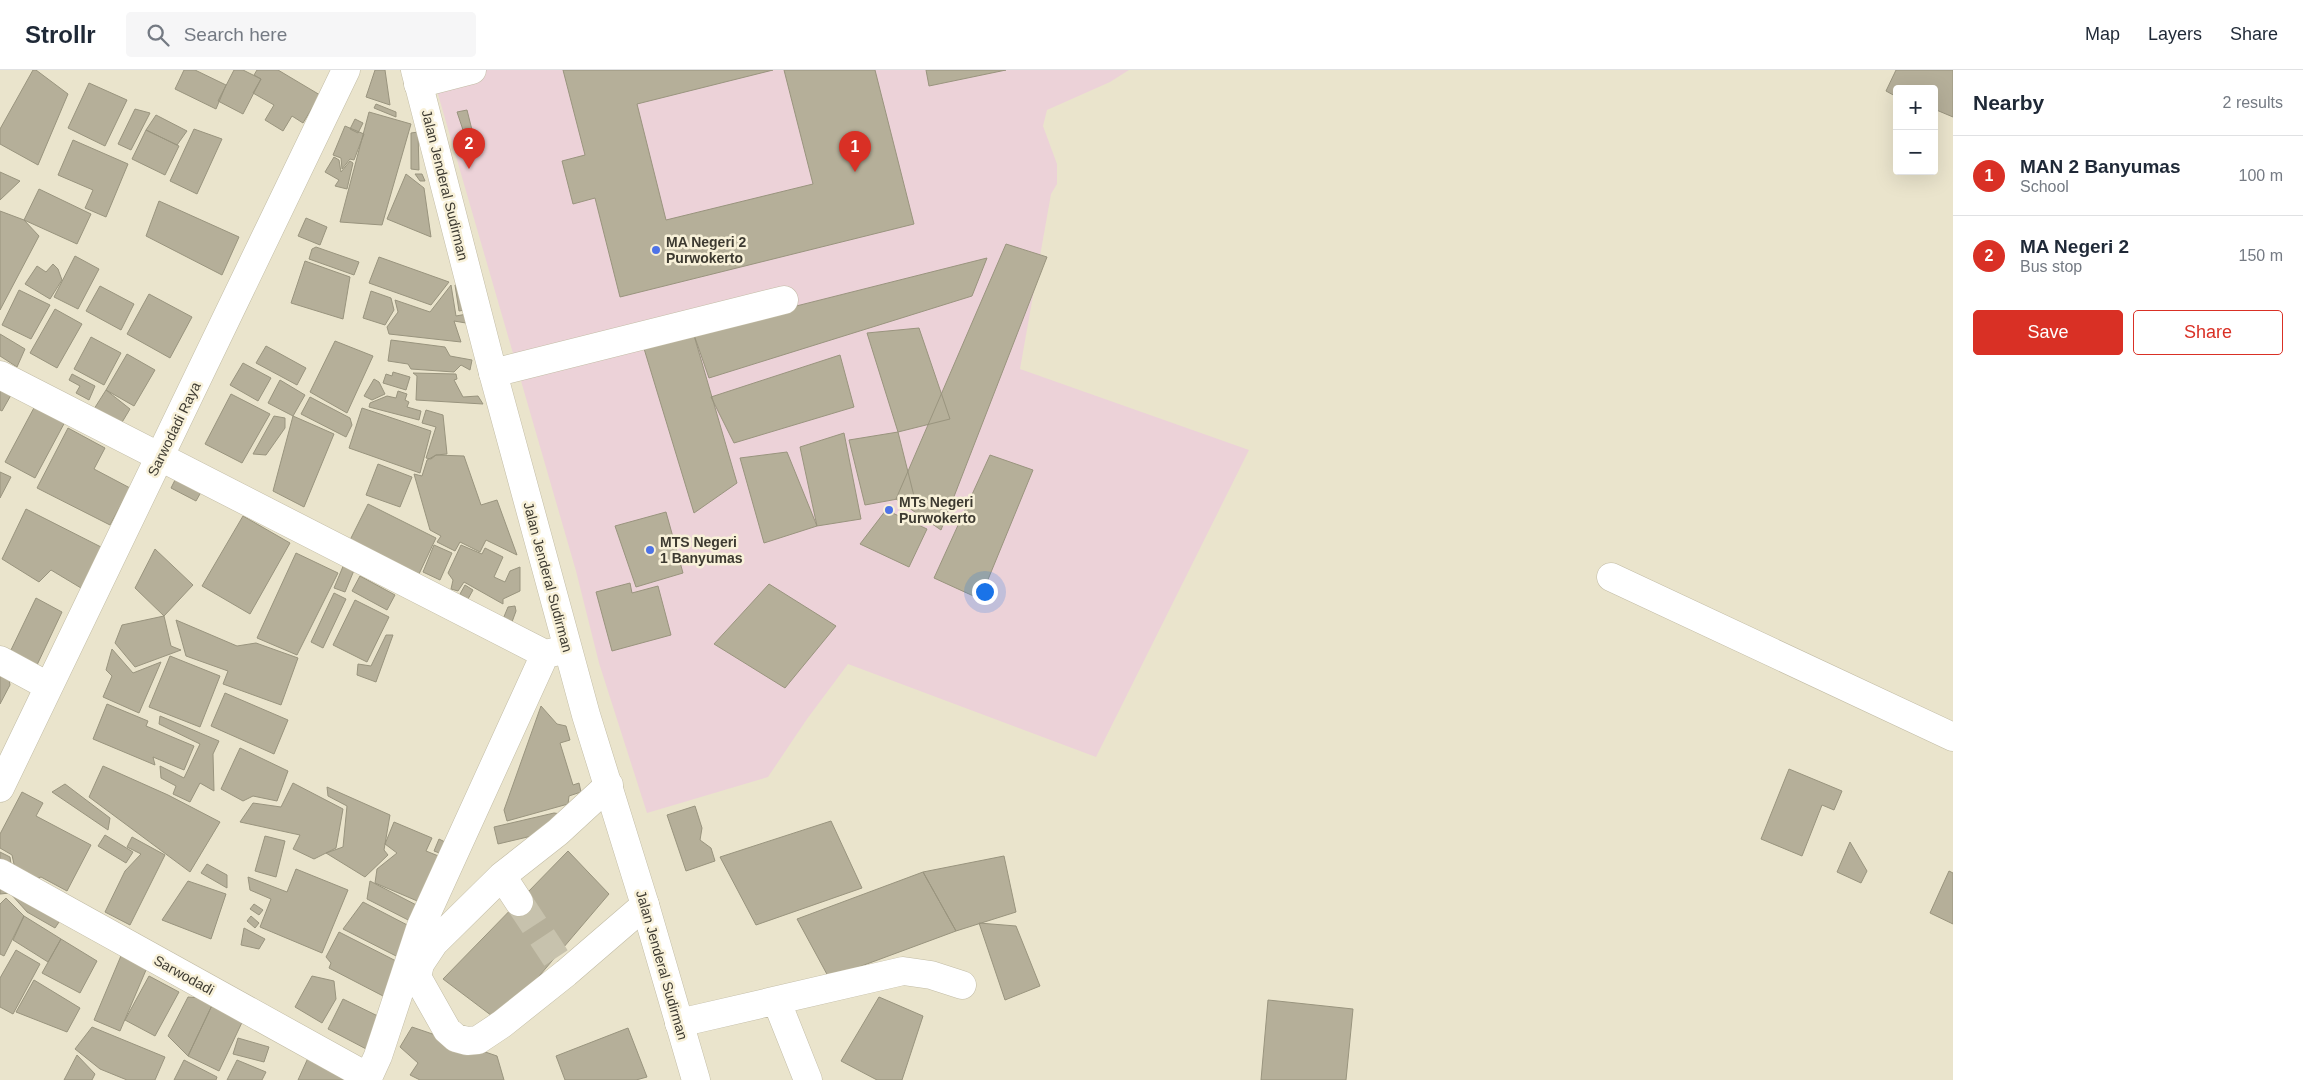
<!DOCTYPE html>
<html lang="en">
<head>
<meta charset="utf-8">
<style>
	body { margin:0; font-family:Helvetica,sans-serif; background:#f6f6f7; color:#1f2937 }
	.controls { position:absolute; right:15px; top:15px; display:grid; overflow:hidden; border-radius:5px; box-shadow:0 5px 20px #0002 }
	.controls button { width:45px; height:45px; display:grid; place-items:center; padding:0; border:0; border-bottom:1px solid #e0e1e3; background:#fff; color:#1f2937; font:25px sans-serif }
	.you { position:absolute; left:984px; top:521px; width:18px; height:18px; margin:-12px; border:4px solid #fff; border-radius:50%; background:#1a73e8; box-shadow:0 0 0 8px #1a73e833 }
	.badge { display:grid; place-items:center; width:32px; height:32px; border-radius:50%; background:#d93025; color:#fff; font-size:16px; font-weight:700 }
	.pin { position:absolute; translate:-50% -41px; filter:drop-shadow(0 1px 2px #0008) }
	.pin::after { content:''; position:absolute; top:26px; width:18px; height:15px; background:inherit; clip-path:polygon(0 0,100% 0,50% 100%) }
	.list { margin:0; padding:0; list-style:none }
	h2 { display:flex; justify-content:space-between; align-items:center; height:65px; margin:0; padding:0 20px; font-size:21px }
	h2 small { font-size:16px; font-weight:400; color:#747a83 }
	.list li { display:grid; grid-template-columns:32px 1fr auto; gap:15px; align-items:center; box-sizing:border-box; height:80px; padding:0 20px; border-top:1px solid #e0e1e3 }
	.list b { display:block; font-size:19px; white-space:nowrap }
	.list p { margin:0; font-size:16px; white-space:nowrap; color:#747a83 }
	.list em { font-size:16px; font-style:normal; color:#747a83 }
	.actions { display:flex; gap:10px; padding:15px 20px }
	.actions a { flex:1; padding:11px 0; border:1px solid #d93025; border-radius:5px; text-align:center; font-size:18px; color:#d93025 }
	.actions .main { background:#d93025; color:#fff }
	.icon { flex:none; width:28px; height:28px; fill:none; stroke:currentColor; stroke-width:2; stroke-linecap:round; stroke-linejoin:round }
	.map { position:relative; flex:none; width:1953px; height:1010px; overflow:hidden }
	header { display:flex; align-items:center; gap:30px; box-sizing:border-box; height:70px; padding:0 25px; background:#fff; border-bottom:1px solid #e0e1e3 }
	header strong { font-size:24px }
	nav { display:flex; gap:28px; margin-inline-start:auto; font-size:18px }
	.search { width:350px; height:45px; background:#f6f6f7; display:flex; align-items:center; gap:12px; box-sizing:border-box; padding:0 18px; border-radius:5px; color:#747a83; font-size:19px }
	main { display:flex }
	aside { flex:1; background:#fff }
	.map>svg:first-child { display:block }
	.education { fill:#ecd2d8 }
	.building { fill:#b5af99; stroke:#99947e }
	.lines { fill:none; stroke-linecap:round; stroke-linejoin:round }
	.minor-tunnel { stroke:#c7c2ad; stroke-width:28; stroke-dasharray:28 14; stroke-linecap:butt }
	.minor-casing { stroke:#c2bca5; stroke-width:29 }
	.major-casing { stroke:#c2bca5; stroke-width:29 }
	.minor { stroke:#fff; stroke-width:28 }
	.major { stroke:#fff; stroke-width:28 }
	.poi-dot { fill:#4e73e7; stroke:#f8f1d9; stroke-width:2 }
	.labels { text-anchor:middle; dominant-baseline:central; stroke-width:5; stroke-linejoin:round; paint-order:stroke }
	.street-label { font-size:14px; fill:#3d3a31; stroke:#f8f1d9 }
	.poi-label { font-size:14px; font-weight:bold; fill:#3d3a31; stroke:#f8f1d9; text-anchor:start }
</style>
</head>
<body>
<header>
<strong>Strollr</strong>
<div class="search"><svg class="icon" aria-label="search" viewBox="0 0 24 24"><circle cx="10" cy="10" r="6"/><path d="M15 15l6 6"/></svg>Search here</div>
<nav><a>Map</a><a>Layers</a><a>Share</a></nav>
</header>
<main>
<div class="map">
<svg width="1953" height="1010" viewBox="0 0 1953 1010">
	<rect width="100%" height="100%" fill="#eae4cc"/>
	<path class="education" d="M431,0H1129L1110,12L1047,40L1043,56L1057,94V114L1051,124L1020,299L1249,380L1096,687L848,594L807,649L768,707L647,743L599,593L576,501Z"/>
	<path class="building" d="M33,0H36L68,24L38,95L0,74V59Z
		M184,0H195L226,15L216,39L175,19Z
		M234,0H243L261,9L243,44L218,31Z
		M257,0H278L320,25L303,53L292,46L283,61L265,50L274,35L253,23L261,9L254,5Z
		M375,0H385L390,35L366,27Z
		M563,0H773L637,34L666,150L813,114L784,0H875L914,154L620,227L595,128L573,134L562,91L585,85Z
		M926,0H1006L929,16Z
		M1896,0H1953V47L1934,39V19H1897V27L1886,21Z
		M89,13L127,30L105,76L68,58Z
		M376,34L396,42V47L374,38Z
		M135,39L150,43L131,80L118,74Z
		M467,40L472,60H463L457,42Z
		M369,42L411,54L382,155L340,152Z
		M156,45L187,61L177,75L146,60Z
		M355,49L363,53L358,63L350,59Z
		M345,56L364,64L354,90L350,89L342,99L341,88L333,85Z
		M194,59L222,69L197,124L170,111Z
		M146,60L179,76L165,105L132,89Z
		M418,62L419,100L411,99V63Z
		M73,70L128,94L106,147L85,138L93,120L58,105Z
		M334,87L339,90L341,102L350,91L353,93L347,119L335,116L339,110L325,102Z
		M0,102L20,111L0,130Z
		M406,104L424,118L431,167L387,149Z
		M415,104H422L425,111H420Z
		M39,119L91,144L77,174L24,150Z
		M159,131L239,167L222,205L146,166Z
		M0,141L24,150L39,166L0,240Z
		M306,148L327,157L320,175L298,166Z
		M1006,174L1047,187L941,460L896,429Z
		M316,177L359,192L354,205L309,189L312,179Z
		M75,186L99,199L78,239L54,227Z
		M379,187L449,212L431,235L369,213Z
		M987,188L972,226L709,308L693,262Z
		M305,191L350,207L343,249L291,233Z
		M53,194L58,199L62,210L50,229L25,214L37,196L46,202Z
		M462,214L465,240L459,241L455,215Z
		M451,215L456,246L467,244L466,253L454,251L461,272L389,264L387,257L398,242L395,230L430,242Z
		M100,216L134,234L121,260L86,241Z
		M19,220L50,235L31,269L2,255Z
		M371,221L391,228L394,240L385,255L363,248Z
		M149,224L192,247L170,288L127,264Z
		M55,239L82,254L57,298L30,283Z
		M919,258L950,349L898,362L867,263Z
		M693,262L737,413L694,443L642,272Z
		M0,264L25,279L17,297L0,286Z
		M91,267L121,283L104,315L74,299Z
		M391,270L445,277L450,286L472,290L470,300L461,295L454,302L411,299L408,294L388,291Z
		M335,271L373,286L347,343L310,322Z
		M266,276L306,298L297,315L256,293Z
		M127,284L155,300L134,336L106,320Z
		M840,285L854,337L734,373L711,327Z
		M243,293L271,308L258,331L230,315Z
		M393,302L410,307L406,320L383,313L386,304L392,306Z
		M413,303L456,304L457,309L454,310L463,327L478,326L483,334L416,330L417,306Z
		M72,304L95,316L89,330L76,323L80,316L69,310Z
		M374,309L379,312L385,324L372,330L364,326Z
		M280,310L305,325L293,346L268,333Z
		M0,311L15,318L2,341L0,340Z
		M106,320L130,339L121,354L94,339Z
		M398,321L407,324L405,330L409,332L407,337L421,341L419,350L369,337L370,333L387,326L396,328Z
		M231,324L270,344L242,393L205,374Z
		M310,327L350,348L352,355L346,367L301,344Z
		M36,334L66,350L35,408L5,392Z
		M362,338L431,361L420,403L349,378Z
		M426,340L443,345L447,384L436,385L431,389L426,388L436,357L422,353Z
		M274,346L285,348V358L266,385L253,384Z
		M293,346L334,364L304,437L273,421Z
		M68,358L105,378L94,399L130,418L110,455L37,418Z
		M898,362L914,426L865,435L849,370Z
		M844,363L861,449L817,456L800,377Z
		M787,382L817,456L764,473L740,388Z
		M436,385L464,386L481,435L497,430L517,485L486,470L480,482L460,472L455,481L437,472L441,466L430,460L414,404L422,406L427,390Z
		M990,385L1033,400L980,529L934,508Z
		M378,394L412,407L400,437L366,425Z
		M0,402L11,407L0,428Z
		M179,402L205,415L196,431L171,418Z
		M368,434L436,468L419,504L350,470Z
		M26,439L103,478L81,518L51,500L39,512L2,489Z
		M886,440L927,459L909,497L860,474Z
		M666,442L683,503L636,517L615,456Z
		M243,446L290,473L250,544L202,516Z
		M434,475L452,483L440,510L423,502Z
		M461,475L482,484L485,478L503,487L494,507L505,512L510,501L520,497V521L503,529V534L464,512L458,521L451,519L453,510L448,503Z
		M155,479L193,515L164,546L135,518Z
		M296,483L338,503L297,585L257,568Z
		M344,494L355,498L345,522L334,518Z
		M360,506L395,525L387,540L352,521Z
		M630,513L632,523L658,516L671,565L612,581L596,522Z
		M769,514L836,556L785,618L714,574Z
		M465,515L473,520L468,529L460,524Z
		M334,523L346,529L323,578L311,572Z
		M36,528L62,542L37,595L10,582Z
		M355,530L389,547L367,592L333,575Z
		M515,536L516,541L512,552L503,549L508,537Z
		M164,546L171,576L181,580L135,597L115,573L122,555Z
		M176,550L237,576L256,573L298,588L281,635L223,614L228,601L186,586Z
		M386,565H393L376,612L357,605L358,594L371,596Z
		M112,579L133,603L161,592L139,643L103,627L112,606L106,600Z
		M170,586L220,606L200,657L149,637Z
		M0,600L8,603L10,615L0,634Z
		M225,623L288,650L274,684L211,656Z
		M107,634L148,651L146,656L194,676L184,700L153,687L155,695L93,669Z
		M541,636L557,654L566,656L570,670L560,673L573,715L579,713L581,722L569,726L568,734L507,751L504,740Z
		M160,646L219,671L213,684L214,721L200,713L190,732L173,724L176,716L161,708L160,696L184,708L200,674L159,654Z
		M240,678L288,701L277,731L253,726L243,731L221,719Z
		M103,696L168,725L220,752L190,802L89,727Z
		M1789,699L1842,721L1834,740L1822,735L1802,786L1761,769Z
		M293,713L343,739L336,778L314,789L293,779L300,765L240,752L253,733L281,737Z
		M65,714L110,748L108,760L52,722Z
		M327,717L390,745L384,780L388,785L365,807L326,783L343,777L347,736L328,726Z
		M22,722L43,733L36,746L91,775L67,821L41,807L33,810L15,799L12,785L0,778V764Z
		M695,736L702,758L700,770L711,778L715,791L686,801L667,745Z
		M554,743L561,744L557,760L498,774L494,757Z
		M831,751L862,818L756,855L720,787Z
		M394,752L432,768L426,781L441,787L422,833L375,813L377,799L397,783L385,774Z
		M105,765L133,782L126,793L98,776Z
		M265,766L285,771L276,807L255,801Z
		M132,767L165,785L130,855L105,842L125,801L141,784L127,777Z
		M439,769L447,773L442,784L434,781Z
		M1850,772L1867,801L1861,813L1837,802Z
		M568,781L609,824L500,952L443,909Z
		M0,782L10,787L11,794L0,793Z
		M1004,786L1016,842L956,861L923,802Z
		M207,794L227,805V818L201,803Z
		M296,799L348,820L322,883L260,857L271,829L250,820L248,807L287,822Z
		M1949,801L1953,803V854L1930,843Z
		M923,802L956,861L829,908L797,849Z
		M5,810L63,846L55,858L27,842L10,823L0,824V819Z
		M188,811L226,824L211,869L162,850Z
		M370,811L424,839L416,854L367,829Z
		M6,828L24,846L4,886L0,884V834Z
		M363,832L413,858L402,889L343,859Z
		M254,834L263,840L259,845L250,839Z
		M24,846L61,869L48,892L13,870Z
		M251,846L259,853L255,858L247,851Z
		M979,853L1016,856L1040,916L1005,930Z
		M244,858L265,869L259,879L241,875Z
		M339,862L402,894L385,927L329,898L331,893L326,887Z
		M61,869L97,891L80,923L42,903Z
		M16,880L40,894L13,944L0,937V908Z
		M123,881L149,893L120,961L94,950Z
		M149,906L179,922L155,966L125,950Z
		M312,906L334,911L336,929L322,953L295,937Z
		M34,910L80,938L67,962L16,942Z
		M188,927L215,929L188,986L168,966Z
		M879,927L923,946L902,1010H877L841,991Z
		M215,929L246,944L219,1001L188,986Z
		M343,929L386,950L370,981L328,959Z
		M1268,930L1353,939L1346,1010H1261Z
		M92,957L165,987L155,1010H127L100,999L75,979Z
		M412,957L497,986L504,1010H420L410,1005L418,993L400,977Z
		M628,958L647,1007L636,1010H565L556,986Z
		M238,968L269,977L264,992L233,984Z
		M77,985L95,1004L92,1010H64Z
		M308,988L345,1005L343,1010H298Z
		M184,990L217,1007L216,1010H174Z
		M237,990L266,1002L262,1010H227Z"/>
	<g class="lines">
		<path class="minor-tunnel" d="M519,832L556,888"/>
		<g class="minor-casing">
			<path id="minor" d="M418,14L472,0
				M493,303L784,230
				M0,305L545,584
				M1611,507L1953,667
				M0,590L48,616
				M609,715L558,762L502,806L434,873L420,894L417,907L447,960L456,968L467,971L478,970L502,954L566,903L645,835
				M0,718L346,0
				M0,803L368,1007
				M502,806L519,832
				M777,932L808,1010
				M679,953L903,901L931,905L962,915
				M367,1010L378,986L421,856L545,584L564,580"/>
		</g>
		<g class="major-casing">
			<path id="major" d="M415,0L493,303L586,645L645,835L696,1010"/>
		</g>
		<use href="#minor" class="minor"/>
		<use href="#major" class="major"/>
	</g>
	<g class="poi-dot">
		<circle cx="656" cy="180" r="5"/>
		<circle cx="889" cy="440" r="5"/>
		<circle cx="650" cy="480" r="5"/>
	</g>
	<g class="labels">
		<g class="street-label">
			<text transform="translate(445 115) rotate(76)">Jalan Jenderal Sudirman</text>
			<text transform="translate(174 359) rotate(-64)">Sarwodadi Raya</text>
			<text transform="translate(548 507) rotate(75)">Jalan Jenderal Sudirman</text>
			<text transform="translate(662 895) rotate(74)">Jalan Jenderal Sudirman</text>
			<text transform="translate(184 905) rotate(29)">Sarwodadi</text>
		</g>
		<g class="poi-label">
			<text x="666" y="172">MA Negeri 2<tspan x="666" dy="16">Purwokerto</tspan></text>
			<text x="899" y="432">MTs Negeri<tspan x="899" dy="16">Purwokerto</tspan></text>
			<text x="660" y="472">MTS Negeri<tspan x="660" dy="16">1 Banyumas</tspan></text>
		</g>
	</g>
</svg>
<div class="controls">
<button>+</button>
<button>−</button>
</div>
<div class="you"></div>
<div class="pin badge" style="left:855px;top:102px">1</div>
<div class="pin badge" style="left:469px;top:99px">2</div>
</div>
<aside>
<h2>Nearby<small>2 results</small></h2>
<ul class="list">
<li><span class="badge">1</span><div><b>MAN 2 Banyumas</b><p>School</p></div><em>100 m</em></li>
<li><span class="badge">2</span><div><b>MA Negeri 2</b><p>Bus stop</p></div><em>150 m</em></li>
</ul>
<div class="actions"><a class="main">Save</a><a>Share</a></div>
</aside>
</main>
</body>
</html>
